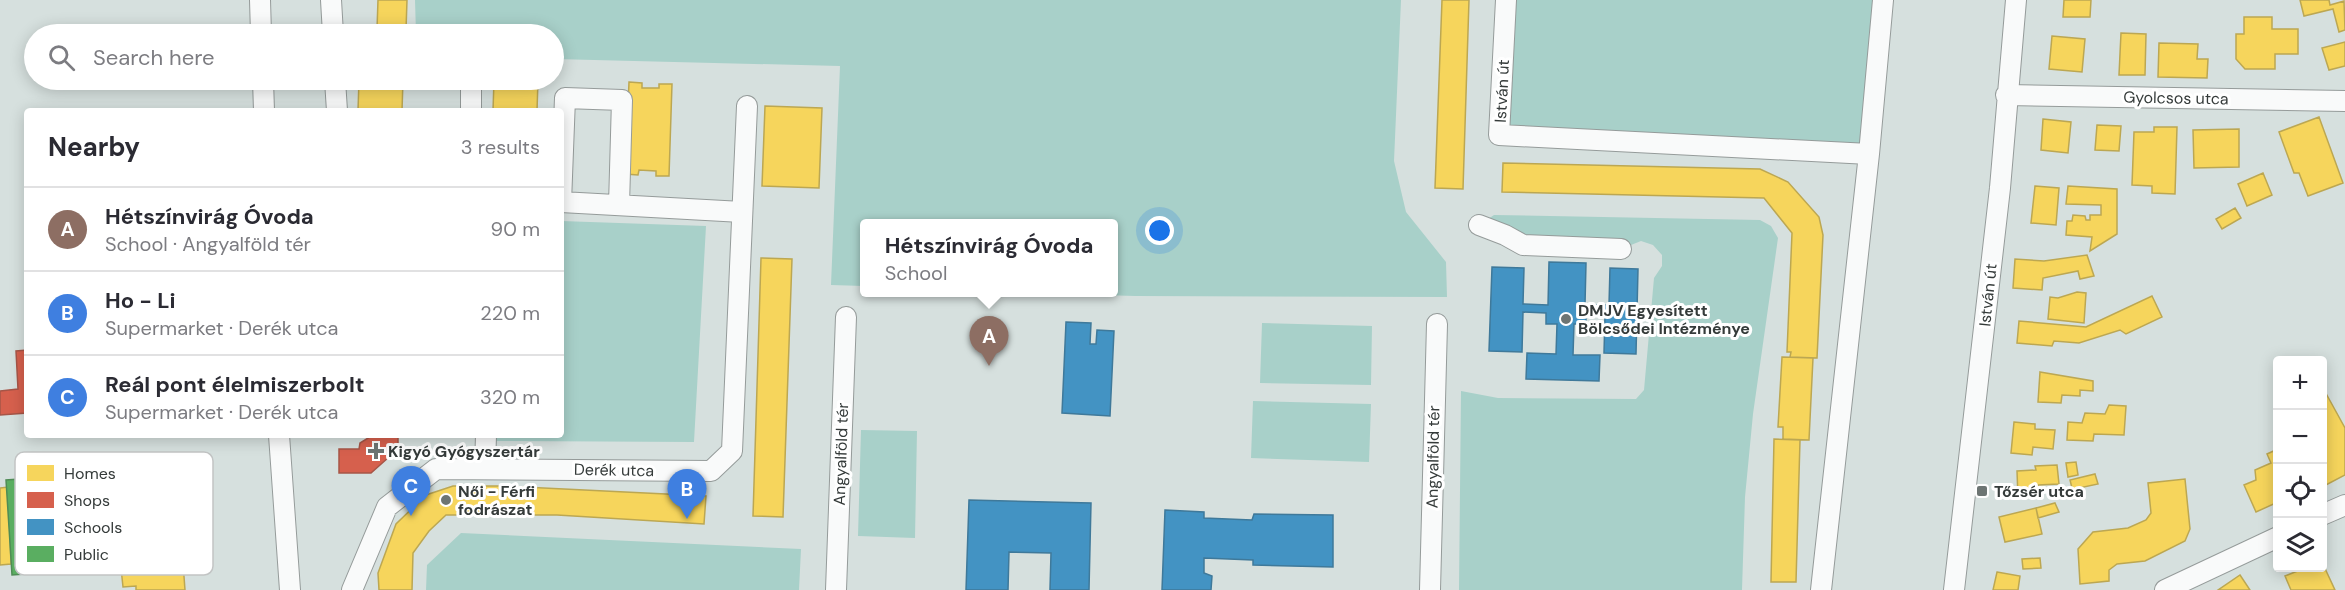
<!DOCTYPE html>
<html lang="en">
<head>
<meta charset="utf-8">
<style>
	body { margin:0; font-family:"DM Sans",sans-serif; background:#f7f7f7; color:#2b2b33 }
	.controls { position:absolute; right:18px; bottom:18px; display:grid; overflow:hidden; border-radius:6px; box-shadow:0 3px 15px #0003 }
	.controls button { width:54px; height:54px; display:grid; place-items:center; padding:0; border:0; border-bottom:2px solid #e1e1e2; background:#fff; color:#2b2b33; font:30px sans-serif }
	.you { position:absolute; left:1160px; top:231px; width:21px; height:21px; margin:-15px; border:4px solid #fff; border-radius:50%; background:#1a73e8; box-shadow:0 0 0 9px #1a73e833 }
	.badge { display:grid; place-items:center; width:39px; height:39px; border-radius:50%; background:#6d7573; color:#fff; font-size:20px; font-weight:700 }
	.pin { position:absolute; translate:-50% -50px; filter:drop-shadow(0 2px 3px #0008) }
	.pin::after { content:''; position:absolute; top:32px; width:21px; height:18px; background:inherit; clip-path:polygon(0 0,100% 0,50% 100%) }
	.popup { position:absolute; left:860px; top:219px; width:258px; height:78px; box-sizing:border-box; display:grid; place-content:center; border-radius:6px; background:#fff; filter:drop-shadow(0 2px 4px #0005); font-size:20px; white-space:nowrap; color:#7c7c81 }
	.popup b { font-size:22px; color:#2b2b33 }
	.popup::after { content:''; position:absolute; left:50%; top:100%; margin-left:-12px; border:12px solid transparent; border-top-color:#fff }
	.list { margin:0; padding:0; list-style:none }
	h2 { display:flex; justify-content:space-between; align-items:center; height:78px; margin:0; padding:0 24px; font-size:26px }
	h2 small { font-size:20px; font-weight:400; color:#7c7c81 }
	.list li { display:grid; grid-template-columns:39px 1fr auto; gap:18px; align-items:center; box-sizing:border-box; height:84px; padding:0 24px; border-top:2px solid #e1e1e2 }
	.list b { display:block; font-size:22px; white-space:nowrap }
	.list p { margin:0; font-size:20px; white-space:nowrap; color:#7c7c81 }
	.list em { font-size:20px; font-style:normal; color:#7c7c81 }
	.icon { flex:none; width:33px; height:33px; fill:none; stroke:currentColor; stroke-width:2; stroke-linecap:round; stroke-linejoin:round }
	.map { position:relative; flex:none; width:2345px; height:590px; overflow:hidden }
	.search { position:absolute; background:#fff; box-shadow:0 3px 15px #0003; left:24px; top:24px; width:540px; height:66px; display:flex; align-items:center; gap:15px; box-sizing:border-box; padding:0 21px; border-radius:33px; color:#7c7c81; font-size:22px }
	.panel { position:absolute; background:#fff; box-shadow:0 3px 15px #0003; left:24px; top:108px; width:540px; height:330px; border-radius:6px }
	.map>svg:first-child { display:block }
	.green { fill:#a8d0c9 }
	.homes { fill:#f6d55c; stroke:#bca752; stroke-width:1.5 }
	.shops { fill:#d6604d; stroke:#a65547; stroke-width:1.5 }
	.schools { fill:#4393c3; stroke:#3f799a; stroke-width:1.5 }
	.public { fill:#5aae61; stroke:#4f8c55; stroke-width:1.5 }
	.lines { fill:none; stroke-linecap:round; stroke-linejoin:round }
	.minor-casing { stroke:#959b9a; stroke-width:22 }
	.minor { stroke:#f9fafa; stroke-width:20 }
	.poi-dot { fill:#6d7573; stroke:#fff; stroke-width:2 }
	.labels { text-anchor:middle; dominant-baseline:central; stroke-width:6; stroke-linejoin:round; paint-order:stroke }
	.street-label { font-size:16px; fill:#353b3a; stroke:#fff }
	.poi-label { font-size:16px; font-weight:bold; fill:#353b3a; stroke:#fff; text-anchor:start }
	.key { fill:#fff; stroke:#c2c4c4; stroke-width:1.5 }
	.key-label { font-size:16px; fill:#353b3a }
</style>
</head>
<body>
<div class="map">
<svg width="2345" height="590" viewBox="0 0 2345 590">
	<rect width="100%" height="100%" fill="#d6e0de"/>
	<path class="green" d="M415,0H1401L1394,161L1406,212L1446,262L1447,297L1135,296L1037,293L1114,292V224H864V286L831,285L840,66L554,59V34H416Z
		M1506,0H1883L1869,154L1499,135Z
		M1494,215L1760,220L1771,226L1778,238L1753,414L1745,497L1742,590H1459L1461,391L1498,398L1636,399L1644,390L1654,278L1662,266V255L1653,245L1641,241L1621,249L1523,245L1479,225Z
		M561,221L706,226L694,442L492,441V435H561Z
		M1262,323L1372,326L1371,385L1260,383Z
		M1253,401L1371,404L1369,462L1251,458Z
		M861,430L917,431L915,538L858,536Z
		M461,533L801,549L799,590H426L427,565Z"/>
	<path class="homes" d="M378,0H407L406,30L377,29Z
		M1442,0H1469L1463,189L1435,188Z
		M2064,0H2091L2090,17H2063Z
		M2300,0H2329L2330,5L2344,1L2345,30L2339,32L2333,9L2304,16Z
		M2244,17H2272V29H2298V54H2275V69H2245L2236,59V34H2244Z
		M2121,33L2146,34L2145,75H2119Z
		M2052,36L2085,39L2082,72L2049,69Z
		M2345,42V66L2329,70L2322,48Z
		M2159,43L2198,44L2197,59H2208L2207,78L2158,77Z
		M359,80H403L402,111H358Z
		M494,80H507V84H525V80H538L537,111H493Z
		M629,82L642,83V88H659V84H672L669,176H656V171L639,170L638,175L625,174Z
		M765,106L822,108L819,188L762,186Z
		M2319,117L2343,183L2308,196L2299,173H2294L2279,132Z
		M2043,119L2071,122L2068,153L2041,150Z
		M2097,125L2121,126L2119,151L2095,150Z
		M2154,127H2177L2175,194L2152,193V186L2132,185L2134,132H2154Z
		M2239,129V167L2194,168L2193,130Z
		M1503,163L1760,169L1788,182L1819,217L1823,235L1817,358L1790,357L1791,352H1787L1792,233L1764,198L1502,192Z
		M2263,173L2272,195L2247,206L2238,184Z
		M2035,186L2059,188L2056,225L2031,223Z
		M2068,186L2117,189V234L2090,251L2092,237L2066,235L2067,221H2072L2073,215L2085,216L2086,220H2090V215H2101V205L2066,204Z
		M2235,208L2241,218L2222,229L2216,219Z
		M2087,255L2094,276L2080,279L2078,271L2043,278L2042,290L2013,288L2015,259L2044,261Z
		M761,258L792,259L783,517L753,516Z
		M2077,292L2086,293L2084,323L2048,319L2050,297L2058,298Z
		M2152,296L2162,317L2126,334L2120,330L2079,343L2054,341L2052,346L2017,343L2019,321L2086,327Z
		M1782,357L1813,358L1809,440L1783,439V427H1778Z
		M2040,372L2093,381V391L2080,390V396L2062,395L2061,403L2038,402Z
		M2323,388L2345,428V475L2324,486Z
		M2109,405L2126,406L2124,435L2094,434L2093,441L2067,440L2068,422L2082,423L2085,413L2105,414Z
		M2014,422L2035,424V429L2055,430L2053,449L2033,447L2032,455L2011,453Z
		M1774,439L1800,440L1796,582H1771Z
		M2278,449V502L2256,512L2244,485L2256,480L2255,470L2271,463L2267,454Z
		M2076,462L2078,475L2068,477L2066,463Z
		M2057,465L2059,484L2038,485L2039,497L2018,498L2017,471L2036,470L2035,466Z
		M2095,474L2098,484L2074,489V495L2062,498L2060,491L2072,488L2070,480Z
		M2185,479L2190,529L2185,541L2145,561L2117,564L2109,570V581L2080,584L2078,549L2093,532L2128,528L2146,520L2151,513L2148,483Z
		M453,486H502L706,496L704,524L557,515H446L429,531L413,553L412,590H379L378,573L396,524L426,495Z
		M8,487L11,564L0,565V488Z
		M2055,503L2059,512L2038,518L2036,508Z
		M2036,508L2042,534L2005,542L1999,517Z
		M2040,558L2041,568L2023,569L2022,559Z
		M2322,562L2335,590H2291L2285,576L2305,568H2322Z
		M183,563L185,590H136V586L123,587L121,568Z
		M1997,572L2020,576L2018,590H1993Z
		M2240,575L2250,590H2218Z"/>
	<path class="shops" d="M27,350V413L0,415V391L18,389L16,351Z
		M373,435H398V449L371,473H339V449H359L360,443Z"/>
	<path class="schools" d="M1549,262L1586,263L1585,305H1609L1610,268L1638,269L1636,354L1604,353L1605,315L1586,314V324H1574L1573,355H1600L1599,381L1526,379L1527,353L1556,354L1557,324H1546V313L1523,312L1522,352L1489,351L1492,267L1524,268L1523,304L1548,305Z
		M1066,322L1091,323L1090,344H1096L1097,330L1114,331L1110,416L1062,413Z
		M969,500L1091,503L1089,590H1050L1051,553L1009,552L1008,590H966Z
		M1165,510L1204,512V518L1252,520L1254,514L1333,515V567L1253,565V560L1204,558V573L1212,576L1211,590H1162Z"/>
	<path class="public" d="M177,468L178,481L195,480L199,549L182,551L183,563L12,575L6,480Z"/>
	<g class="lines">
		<g class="minor-casing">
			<path id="minor" d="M260,0L261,34
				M331,0L333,34
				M1506,0L1499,135L1869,154L1883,0
				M263,80L264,111
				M335,80L337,111
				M471,80V111
				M2006,95L2345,101
				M561,202L565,98L622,100L619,205
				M561,202L742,212
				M1479,225L1505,235L1523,245L1621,249
				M279,435L290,590
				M485,469L486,435
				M2322,515L2345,505
				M352,590L387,507L436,469L711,471L732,451L747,106
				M836,590L846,317
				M1430,590L1437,324
				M1821,590L1869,154
				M1954,590L2000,188L2016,0
				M2165,590L2278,537"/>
		</g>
		<use href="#minor" class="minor"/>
	</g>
	<g class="poi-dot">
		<circle cx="1566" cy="319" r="6"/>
		<path d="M373 442h6v6h6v6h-6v6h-6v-6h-6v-6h6z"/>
		<rect x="1976" y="485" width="12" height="12" rx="3"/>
		<circle cx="446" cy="500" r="6"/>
	</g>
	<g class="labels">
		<g class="street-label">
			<text transform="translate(1502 91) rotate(-87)">István út</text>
			<text transform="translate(2176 98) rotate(1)">Gyolcsos utca</text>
			<text transform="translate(1988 295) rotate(-84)">István út</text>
			<text transform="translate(841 454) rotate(-88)">Angyalföld tér</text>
			<text transform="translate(1433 457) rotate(-89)">Angyalföld tér</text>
			<text transform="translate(614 470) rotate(1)">Derék utca</text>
		</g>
		<g class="poi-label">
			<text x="1578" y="310">DMJV Egyesített<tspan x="1578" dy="18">Bölcsődei Intézménye</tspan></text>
			<text x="388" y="451">Kigyó Gyógyszertár</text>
			<text x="458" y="491">Női - Férfi<tspan x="458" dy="18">fodrászat</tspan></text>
			<text x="1994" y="491">Tőzsér utca</text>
		</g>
	</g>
	<rect x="15" y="452" width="198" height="123" rx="9" class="key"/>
	<rect x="27" y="465" width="27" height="16" fill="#f6d55c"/>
	<rect x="27" y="492" width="27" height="16" fill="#d6604d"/>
	<rect x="27" y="519" width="27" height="16" fill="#4393c3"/>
	<rect x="27" y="546" width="27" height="16" fill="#5aae61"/>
	<g class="key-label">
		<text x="64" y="479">Homes</text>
		<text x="64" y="506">Shops</text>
		<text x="64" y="533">Schools</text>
		<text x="64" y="560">Public</text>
	</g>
</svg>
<div class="controls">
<button>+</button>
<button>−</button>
<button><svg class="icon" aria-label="locate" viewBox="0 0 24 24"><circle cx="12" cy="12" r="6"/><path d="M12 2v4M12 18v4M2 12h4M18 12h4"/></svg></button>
<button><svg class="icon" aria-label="layers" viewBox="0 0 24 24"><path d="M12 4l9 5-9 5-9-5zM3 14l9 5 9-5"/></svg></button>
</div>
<div class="you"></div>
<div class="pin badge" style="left:989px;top:366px;background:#8d6e63">A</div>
<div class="popup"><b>Hétszínvirág Óvoda</b>School</div>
<div class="pin badge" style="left:687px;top:519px;background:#3f7fe0">B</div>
<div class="pin badge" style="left:411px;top:516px;background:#3f7fe0">C</div>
<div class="search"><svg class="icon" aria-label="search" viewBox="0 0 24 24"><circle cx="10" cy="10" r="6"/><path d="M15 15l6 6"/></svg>Search here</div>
<section class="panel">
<h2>Nearby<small>3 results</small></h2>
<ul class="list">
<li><span class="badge" style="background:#8d6e63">A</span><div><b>Hétszínvirág Óvoda</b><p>School · Angyalföld tér</p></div><em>90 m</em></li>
<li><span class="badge" style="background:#3f7fe0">B</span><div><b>Ho - Li</b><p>Supermarket · Derék utca</p></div><em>220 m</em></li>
<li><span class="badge" style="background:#3f7fe0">C</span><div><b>Reál pont élelmiszerbolt</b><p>Supermarket · Derék utca</p></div><em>320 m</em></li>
</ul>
</section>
</div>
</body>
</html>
